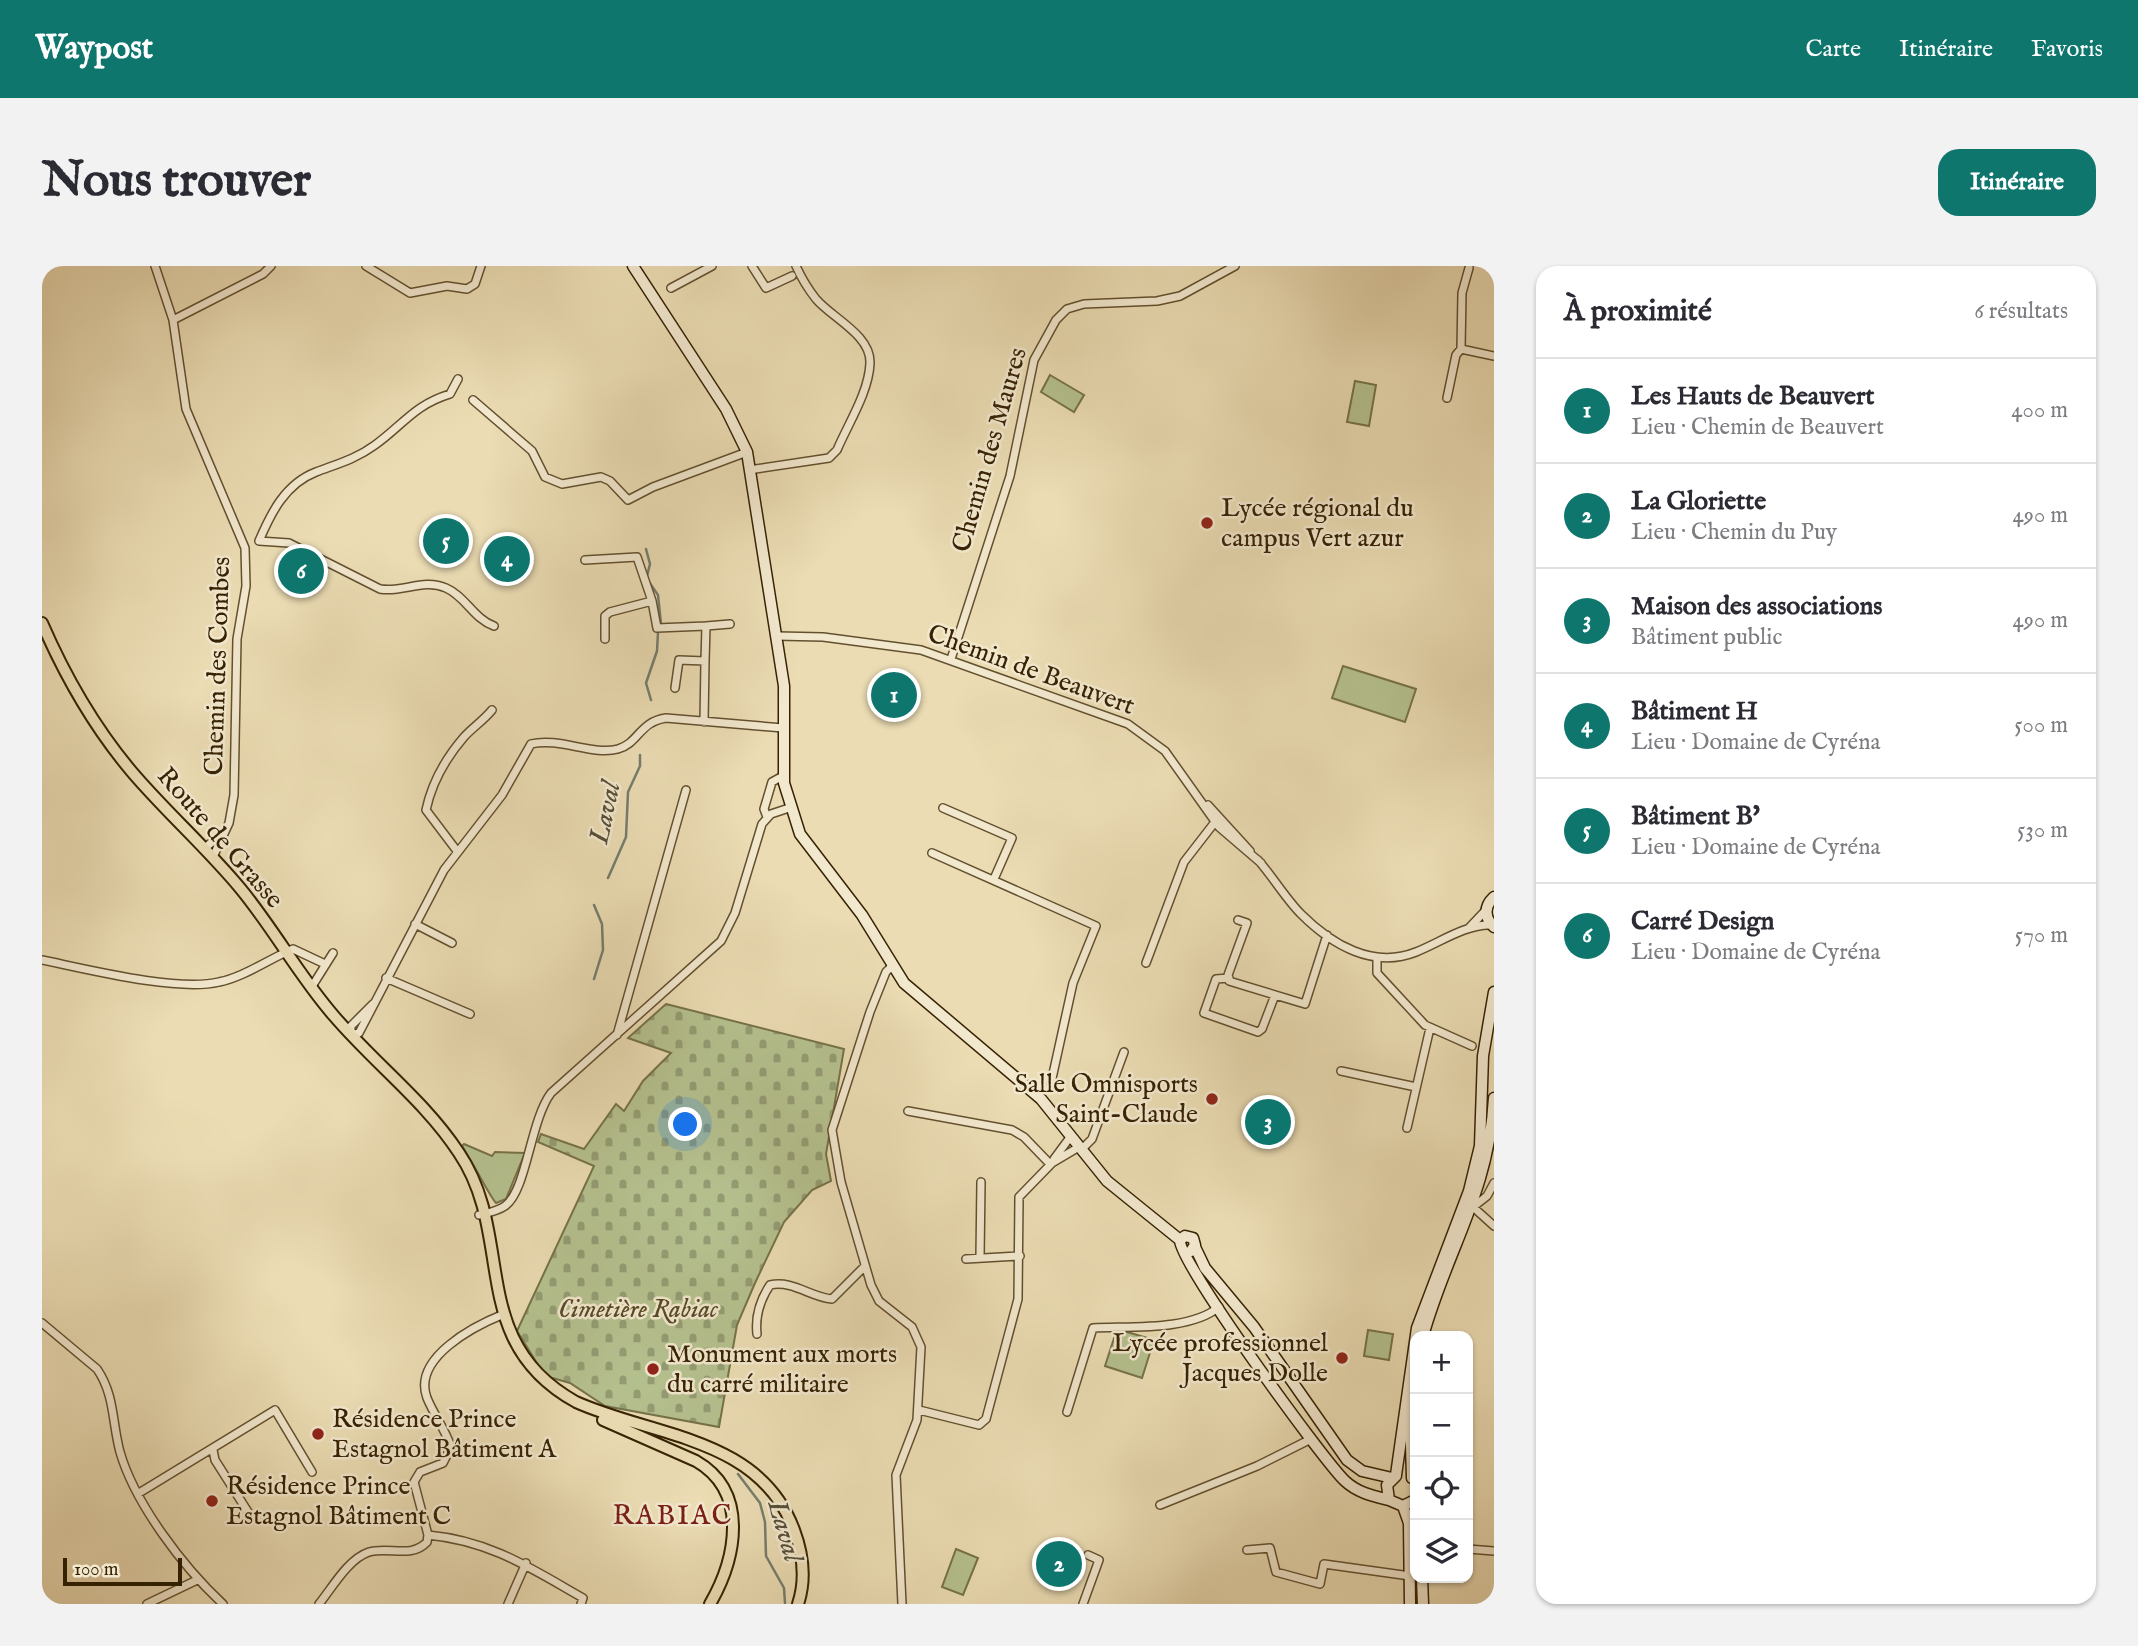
<!DOCTYPE html>
<html lang="fr">
<head>
<meta charset="utf-8">
<style>
	body { margin:0; font-family:"IM FELL English",serif; background:#f2f2f3; color:#2b2b33 }
	.controls { position:absolute; right:21px; bottom:21px; display:grid; overflow:hidden; border-radius:14px; box-shadow:0 2px 5px #0004 }
	.controls button { width:63px; height:63px; display:grid; place-items:center; padding:0; border:0; border-bottom:2px solid #e1e1e2; background:#fff; color:#2b2b33; font:35px sans-serif }
	.scale { position:absolute; left:21px; bottom:18px; width:119px; box-sizing:border-box; padding-left:7px; border:4px solid #362203; border-top:0; font-size:19px; line-height:24px; white-space:nowrap; color:#362203; -webkit-text-stroke:5px #f2e8ce; paint-order:stroke }
	.you { position:absolute; left:644px; top:859px; width:24px; height:24px; margin:-18px; border:5px solid #fff; border-radius:50%; background:#1a73e8; box-shadow:0 0 0 10px #1a73e833 }
	.badge { display:grid; place-items:center; width:46px; height:46px; border-radius:50%; background:#0f766e; color:#fff; font-size:23px; font-weight:700 }
	.pin { position:absolute; translate:-50% -50%; border:4px solid #fff; box-shadow:0 2px 7px #0006 }
	.list { margin:0; padding:0; list-style:none }
	h2 { display:flex; justify-content:space-between; align-items:center; height:91px; margin:0; padding:0 28px; font-size:30px }
	h2 small { font-size:23px; font-weight:400; color:#7c7c81 }
	.list li { display:grid; grid-template-columns:46px 1fr auto; gap:21px; align-items:center; box-sizing:border-box; height:105px; padding:0 28px; border-top:2px solid #e1e1e2 }
	.list b { display:block; font-size:26px; white-space:nowrap }
	.list p { margin:0; font-size:23px; white-space:nowrap; color:#7c7c81 }
	.list em { font-size:23px; font-style:normal; color:#7c7c81 }
	.icon { flex:none; width:38px; height:38px; fill:none; stroke:currentColor; stroke-width:2; stroke-linecap:round; stroke-linejoin:round }
	.map { position:relative; flex:none; width:1452px; height:1338px; overflow:hidden; border-radius:21px }
	header { display:flex; align-items:center; gap:42px; box-sizing:border-box; height:98px; padding:0 35px; background:#0f766e; color:#fff }
	header strong { font-size:33px }
	nav { display:flex; gap:38px; margin-inline-start:auto; font-size:24px }
	.intro { display:flex; align-items:center; justify-content:space-between; box-sizing:border-box; height:168px; padding:0 42px }
	h1 { margin:0; font-size:49px }
	.button { padding:18px 32px; border-radius:21px; background:#0f766e; color:#fff; font-size:24px; font-weight:700 }
	main { display:flex; gap:42px; padding:0 42px }
	aside { flex:1; background:#fff; border-radius:21px; box-shadow:0 2px 5px #0004 }
	.map>svg:first-child { display:block }
	.green { fill:#b5c18f; stroke:#767249; stroke-width:2 }
	.cemetery { fill:url(#cemetery-stones); stroke:#767249; stroke-width:2 }
	.lines { fill:none; stroke-linecap:round; stroke-linejoin:round }
	.stream { stroke:#747d6f; stroke-width:2.5 }
	.street-casing { stroke:#63502f; stroke-width:10 }
	.secondary-casing { stroke:#362203; stroke-width:13 }
	.primary-casing { stroke:#362203; stroke-width:14 }
	.street { stroke:#f2e8ce; stroke-width:7 }
	.secondary { stroke:#f2e8ce; stroke-width:10 }
	.primary { stroke:#ebdcb3; stroke-width:10 }
	.poi-dot { fill:#8f2418; stroke:#f2e8ce; stroke-width:2.5 }
	.labels { text-anchor:middle; dominant-baseline:central; stroke-width:5; stroke-linejoin:round; paint-order:stroke }
	.street-label { font-size:26px; fill:#362203; stroke:#f2e8ce }
	.poi-label { font-size:26px; fill:#362203; stroke:#f2e8ce; text-anchor:start }
	.park-label { font-size:26px; font-style:italic; fill:#564a26; stroke:#f2e8ce }
	.water-label { font-size:28px; font-style:italic; fill:#554f39; stroke:#f2e8ce }
	.neighbourhood-label { font-size:28px; letter-spacing:2px; fill:#7a1f14; stroke:#f2e8ce }
</style>
</head>
<body>
<header>
<strong>Waypost</strong>
<nav><a>Carte</a><a>Itinéraire</a><a>Favoris</a></nav>
</header>
<div class="intro"><h1>Nous trouver</h1><a class="button">Itinéraire</a></div>
<main>
<div class="map">
<svg width="1452" height="1338" viewBox="0 0 1452 1338">
	<defs>
		<pattern id="cemetery-stones" width="16" height="16" patternUnits="userSpaceOnUse" patternTransform="scale(1.75)"><rect width="16" height="16" fill="#b5c18f"/><path d="M2 7V4a2 2 0 0 1 4 0v3zM10 15v-3a2 2 0 0 1 4 0v3z" fill="#949c73"/></pattern>
	</defs>
	<rect width="100%" height="100%" fill="#ebdcb3"/>
	<filter id="stains"><feTurbulence type="fractalNoise" baseFrequency=".00286" numOctaves="4"/><feColorMatrix values="0 0 0 0 .2 0 0 0 0 .09 0 0 0 0 .02 0 0 0 .5 -.17"/></filter>
	<radialGradient id="worn" r=".72"><stop offset=".6" stop-color="#630" stop-opacity="0"/><stop offset="1" stop-color="#630" stop-opacity=".3"/></radialGradient>
	<path class="green" d="M1008,109L1042,129L1032,146L999,126Z
		M1313,115L1334,119L1327,160L1305,156Z
		M1301,400L1374,423L1363,456L1290,432Z
		M422,878L450,890L453,886L483,887L464,933L454,937C449,933 428,891 420,880Z
		M1075,1063L1112,1074L1100,1112L1063,1100Z
		M1326,1064L1351,1068L1347,1094L1322,1090Z
		M914,1283L936,1292L921,1329L900,1321Z"/>
	<path class="cemetery" d="M624,738L802,783L784,888L789,915L770,924L742,956L713,1017L695,1059L677,1161L563,1140L528,1117L503,1110L475,1065L552,900L496,876L499,868L542,883L574,838L582,845L601,815L629,787L586,772Z"/>
	<g class="lines">
		<path class="stream" d="M604,283L608,298L605,310
			M607,316L616,329L619,358
			M609,434L604,417L615,385L616,366
			M566,612L584,571L586,526L598,500V489
			M552,639L560,658L561,684L552,713
			M696,1208L718,1237L723,1256L724,1290L742,1322L743,1337"/>
		<g class="street-casing">
			<path id="street" d="M113,0L131,54L144,143L203,282L204,320L195,373L192,529L187,557L171,591
				M324,0L368,27L405,20L425,23L433,18L439,0
				M710,0L724,22L750,10
				M1427,2L1420,27L1419,83L1452,90
				M629,22L670,0
				M131,54L221,8L229,0
				M416,113L408,128C372,139 361,159 333,179C314,193 295,198 274,206C243,218 229,247 217,275L247,277L338,323C361,327 381,312 404,322C423,330 432,353 452,360
				M1405,132L1414,89L1419,83
				M431,134L490,185L503,211L520,218L559,211L568,215L586,234L611,221L705,186
				M707,204L787,192L795,184C806,158 827,126 828,97C829,69 790,52 774,33C766,23 759,11 754,0
				M543,294L595,291L610,335L615,362L664,360L663,395
				M664,360L688,358
				M735,370L781,371L879,384L1086,458L1123,485L1177,561L1219,597
				M563,373V350L568,346L610,335
				M909,393L968,210L992,94L1014,54L1025,43L1042,38L1115,35L1138,30L1193,0
				M633,422L637,394L663,395L662,456
				M1166,539L1208,585
				M901,542L970,572L952,613
				M725,551L722,543L730,516L741,510
				M163,582L183,565
				M415,585L384,544C390,516 403,493 422,471C431,461 441,455 450,444
				M890,587L1054,660L1031,717L1009,817
				M1216,594C1231,611 1244,633 1259,648C1290,679 1331,703 1374,686C1397,677 1424,658 1449,659
				M1196,654L1205,657L1186,709L1187,715L1263,738L1285,669
				M373,658L410,677
				M1427,662L1444,644
				M1335,692V707L1383,759L1430,780
				M0,694C44,703 135,726 177,716C202,711 227,693 251,683L283,698
				M1104,697L1142,596L1173,556
				M850,700L844,706L828,746L790,864L799,916L829,1019L837,1035L870,1061L879,1081L875,1154L854,1209L860,1338
				M344,712L428,748
				M1187,712L1174,713L1162,747L1216,766L1220,763L1233,729
				M269,722L291,687
				M331,738L309,760V769L317,767L402,604L460,529L489,478C517,471 551,490 576,483C597,477 597,456 624,452L741,462
				M575,769L644,524
				M1299,805L1374,821
				M866,845L970,864L982,871L1008,898
				M1365,862L1388,762
				M1039,884L1050,873L1082,786
				M1012,893L1029,870
				M1452,917L1445,930L1431,941L1452,960
				M437,949C446,947 456,945 463,940C485,924 488,855 509,827L679,675L693,647L720,558L729,548L747,542
				M938,991L939,916
				M924,993L978,990
				M0,1057L55,1103C73,1129 70,1157 78,1186C93,1238 142,1302 181,1338
				M715,1068C713,1050 718,1034 728,1019C751,1014 768,1031 790,1033L823,1000
				M877,1144L937,1159L944,1153L976,1033L977,931L1010,897L1037,881
				M1025,1146L1051,1062C1088,1060 1148,1065 1177,1041
				M171,1184L173,1194L206,1246
				M97,1227L233,1144L270,1206
				M1118,1239L1215,1200L1269,1173
				M386,1269C449,1275 488,1302 541,1332L539,1338
				M1426,1283L1452,1285
				M1205,1284L1228,1282L1234,1306L1278,1318L1282,1298L1368,1310
				M105,1338L155,1314
				M277,1338C290,1322 306,1293 327,1286C347,1280 369,1293 385,1276L386,1269L372,1216L378,1206L401,1197L409,1181C403,1163 392,1149 385,1132C370,1092 432,1060 462,1048
				M466,1338L484,1297
				M1041,1338L1057,1294L1046,1289"/>
		</g>
		<g class="secondary-casing">
			<path id="secondary" d="M591,0L684,143L705,186L742,420V517L758,568L820,649L862,717L999,833L1065,915L1138,974
				M1452,631C1442,640 1442,652 1452,661
				M1138,974C1135,993 1280,1193 1303,1215C1316,1227 1331,1230 1347,1234
				M1138,974L1143,970L1151,972L1153,979L1149,985
				M1153,981L1163,1002L1212,1061L1305,1194L1320,1205L1350,1212
				M1381,1070C1405,984 1447,926 1452,832
				M1368,1142L1370,1212
				M1354,1209L1375,1062L1427,925L1438,880L1441,790L1452,726
				M1354,1210L1345,1219L1347,1234L1361,1240L1373,1234
				M1361,1240L1367,1257L1368,1338
				M1380,1312L1381,1338"/>
		</g>
		<g class="primary-casing">
			<path id="primary" d="M0,357C23,410 52,461 90,506C124,546 164,581 198,622C232,663 257,710 292,750C333,798 383,835 417,887C474,971 424,1075 534,1136C612,1171 718,1171 752,1264C761,1288 764,1314 756,1338
				M561,1154L654,1195C708,1226 694,1293 668,1338"/>
		</g>
		<use href="#street" class="street"/>
		<use href="#secondary" class="secondary"/>
		<use href="#primary" class="primary"/>
	</g>
	<g class="poi-dot">
		<circle cx="1165" cy="257" r="7"/>
		<circle cx="1170" cy="833" r="7"/>
		<circle cx="1300" cy="1092" r="7"/>
		<circle cx="611" cy="1103" r="7"/>
		<circle cx="276" cy="1168" r="7"/>
		<circle cx="170" cy="1235" r="7"/>
	</g>
	<g class="labels">
		<g class="street-label">
			<text transform="translate(948 184) rotate(-74)">Chemin des Maures</text>
			<text transform="translate(176 400) rotate(-88)">Chemin des Combes</text>
			<text transform="translate(989 404) rotate(20)">Chemin de Beauvert</text>
			<text transform="translate(178 572) rotate(49)">Route de Grasse</text>
		</g>
		<g class="poi-label">
			<text x="1179" y="242">Lycée régional du<tspan x="1179" dy="30">campus Vert azur</tspan></text>
			<text x="1156" y="818" text-anchor="end">Salle Omnisports<tspan x="1156" dy="30">Saint-Claude</tspan></text>
			<text x="1286" y="1077" text-anchor="end">Lycée professionnel<tspan x="1286" dy="30">Jacques Dolle</tspan></text>
			<text x="625" y="1088">Monument aux morts<tspan x="625" dy="30">du carré militaire</tspan></text>
			<text x="290" y="1153">Résidence Prince<tspan x="290" dy="30">Estagnol Bâtiment A</tspan></text>
			<text x="184" y="1220">Résidence Prince<tspan x="184" dy="30">Estagnol Bâtiment C</tspan></text>
		</g>
		<g class="park-label">
			<text x="596" y="1043">Cimetière Rabiac</text>
		</g>
		<g class="water-label">
			<text transform="translate(564 547) rotate(-78)">Laval</text>
			<text transform="translate(742 1265) rotate(74)">Laval</text>
		</g>
		<g class="neighbourhood-label">
			<text x="631" y="1250">RABIAC</text>
		</g>
	</g>
	<rect width="100%" height="100%" filter="url(#stains)"/>
	<rect width="100%" height="100%" fill="url(#worn)"/>
</svg>
<div class="controls">
<button>+</button>
<button>−</button>
<button><svg class="icon" aria-label="locate" viewBox="0 0 24 24"><circle cx="12" cy="12" r="6"/><path d="M12 2v4M12 18v4M2 12h4M18 12h4"/></svg></button>
<button><svg class="icon" aria-label="layers" viewBox="0 0 24 24"><path d="M12 4l9 5-9 5-9-5zM3 14l9 5 9-5"/></svg></button>
</div>
<div class="scale">100 m</div>
<div class="you"></div>
<div class="pin badge" style="left:852px;top:429px">1</div>
<div class="pin badge" style="left:1017px;top:1298px">2</div>
<div class="pin badge" style="left:1226px;top:856px">3</div>
<div class="pin badge" style="left:465px;top:293px">4</div>
<div class="pin badge" style="left:404px;top:275px">5</div>
<div class="pin badge" style="left:259px;top:305px">6</div>
</div>
<aside>
<h2>À proximité<small>6 résultats</small></h2>
<ul class="list">
<li><span class="badge">1</span><div><b>Les Hauts de Beauvert</b><p>Lieu · Chemin de Beauvert</p></div><em>400 m</em></li>
<li><span class="badge">2</span><div><b>La Gloriette</b><p>Lieu · Chemin du Puy</p></div><em>490 m</em></li>
<li><span class="badge">3</span><div><b>Maison des associations</b><p>Bâtiment public</p></div><em>490 m</em></li>
<li><span class="badge">4</span><div><b>Bâtiment H</b><p>Lieu · Domaine de Cyréna</p></div><em>500 m</em></li>
<li><span class="badge">5</span><div><b>Bâtiment B'</b><p>Lieu · Domaine de Cyréna</p></div><em>530 m</em></li>
<li><span class="badge">6</span><div><b>Carré Design</b><p>Lieu · Domaine de Cyréna</p></div><em>570 m</em></li>
</ul>
</aside>
</main>
</body>
</html>
